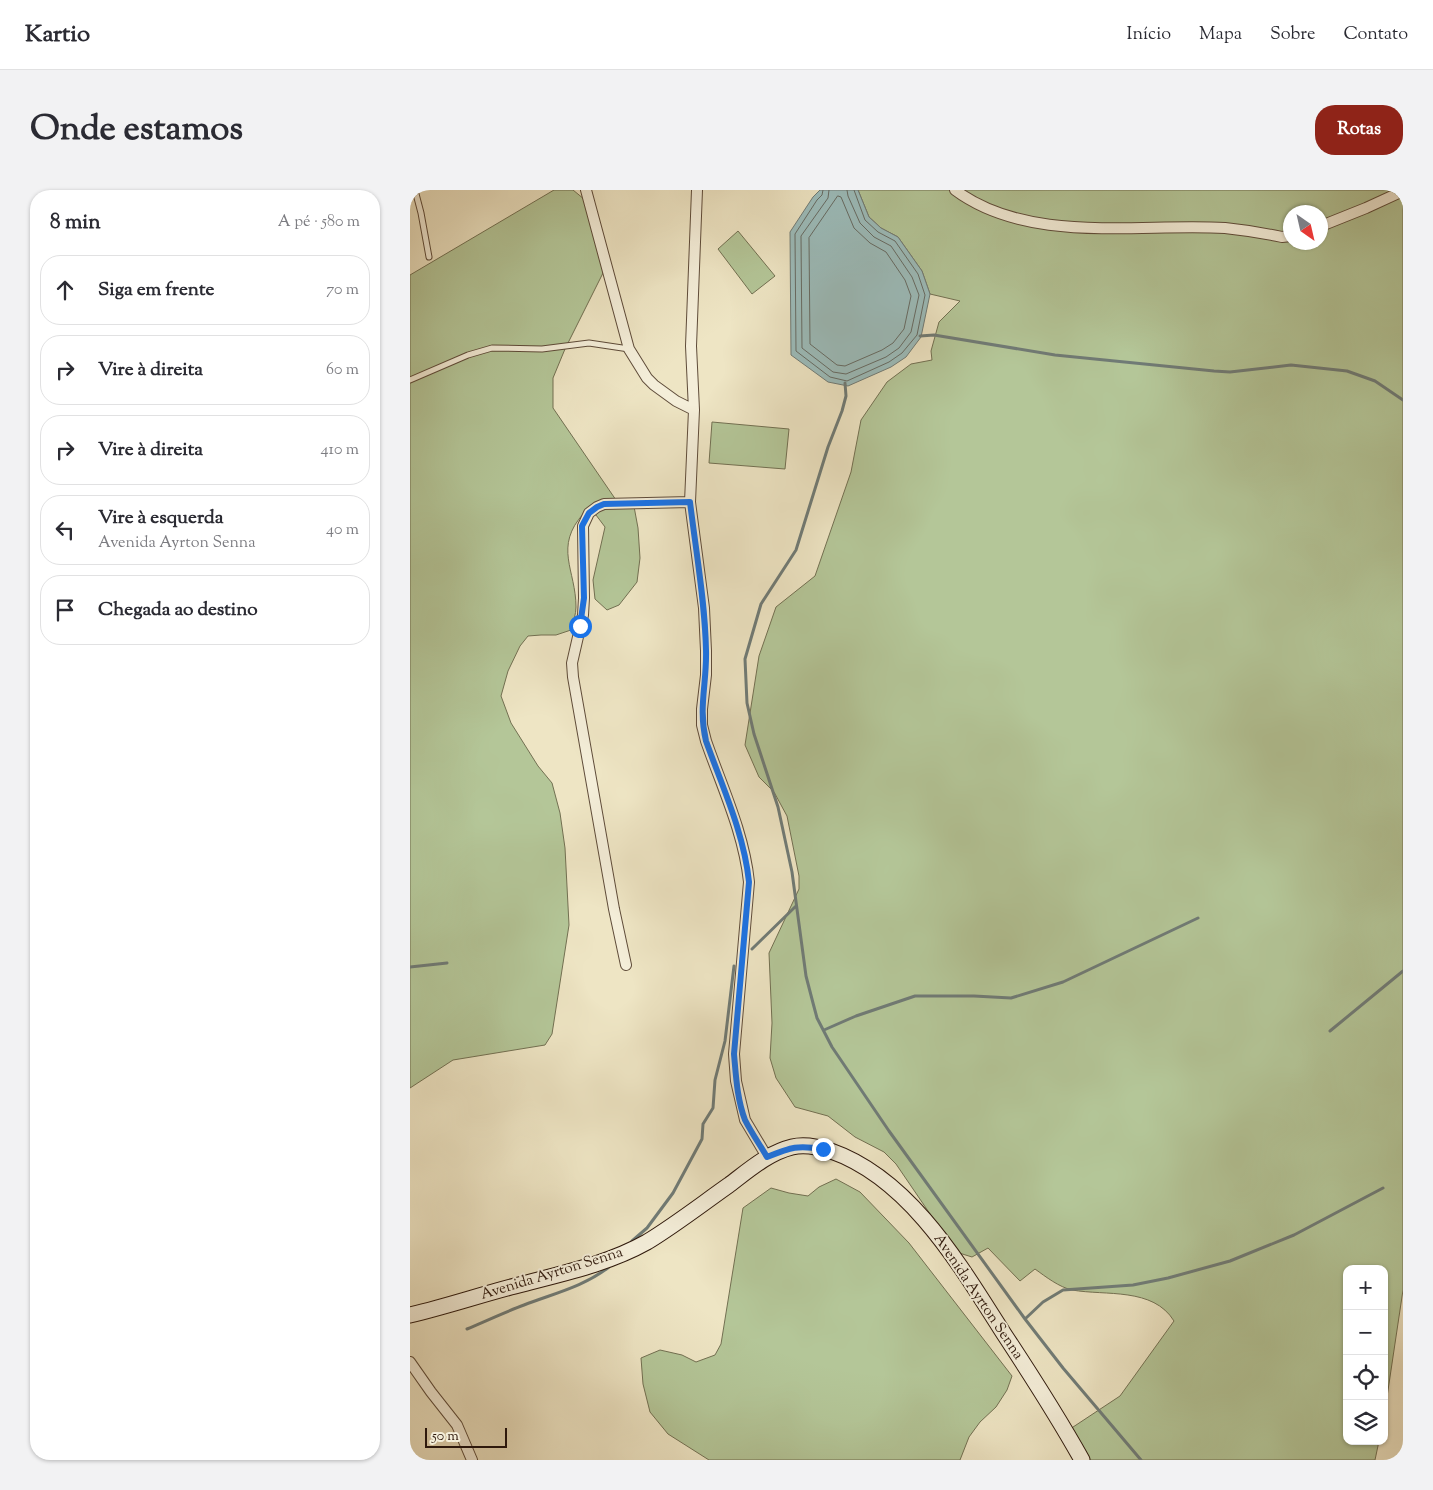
<!DOCTYPE html>
<html lang="pt">
<head>
<meta charset="utf-8">
<style>
	body { margin:0; font-family:"Sorts Mill Goudy",serif; background:#f2f2f3; color:#2b2b33 }
	.controls { position:absolute; right:15px; bottom:15px; display:grid; overflow:hidden; border-radius:10px; box-shadow:0 1px 4px #0004 }
	.controls button { width:45px; height:45px; display:grid; place-items:center; padding:0; border:0; border-bottom:1px solid #e1e1e2; background:#fff; color:#2b2b33; font:25px sans-serif }
	.compass { position:absolute; left:873px; top:15px; width:45px; height:45px; border-radius:50%; background:#fff; box-shadow:0 1px 4px #0004; rotate:146deg }
	.scale { position:absolute; left:15px; bottom:12px; width:82px; box-sizing:border-box; padding-left:5px; border:2px solid #2f190c; border-top:0; font-size:14px; line-height:18px; white-space:nowrap; color:#2f190c; -webkit-text-stroke:4px #f4eed9; paint-order:stroke }
	.stop { position:absolute; width:15px; height:15px; margin:-11px; border:4px solid #1a73e8; border-radius:50%; background:#fff }
	.stop.end { background:#1a73e8; border-color:#fff; box-shadow:0 1px 5px #0008 }
	.list { margin:0; padding:0; list-style:none }
	h2 { display:flex; justify-content:space-between; align-items:center; height:65px; margin:0; padding:0 20px; font-size:21px }
	h2 small { font-size:16px; font-weight:400; color:#7c7c81 }
	.list li { display:grid; grid-template-columns:32px 1fr auto; gap:15px; align-items:center; box-sizing:border-box; height:70px; margin:0 10px 10px; padding:0 10px; border:1px solid #e1e1e2; border-radius:20px }
	.list b { display:block; font-size:19px; white-space:nowrap }
	.list p { margin:0; font-size:16px; white-space:nowrap; color:#7c7c81 }
	.list em { font-size:16px; font-style:normal; color:#7c7c81 }
	.icon { flex:none; width:28px; height:28px; fill:none; stroke:currentColor; stroke-width:2; stroke-linecap:round; stroke-linejoin:round }
	.map { position:relative; flex:none; width:993px; height:1270px; overflow:hidden; border-radius:20px }
	header { display:flex; align-items:center; gap:30px; box-sizing:border-box; height:70px; padding:0 25px; background:#fff; border-bottom:1px solid #e1e1e2 }
	header strong { font-size:24px }
	nav { display:flex; gap:28px; margin-inline-start:auto; font-size:18px }
	.intro { display:flex; align-items:center; justify-content:space-between; box-sizing:border-box; height:120px; padding:0 30px }
	h1 { margin:0; font-size:35px }
	.button { padding:12px 22px; border-radius:20px; background:#8f2418; color:#fff; font-size:18px; font-weight:700 }
	main { display:flex; gap:30px; padding:0 30px }
	aside { flex:1; background:#fff; border-radius:20px; box-shadow:0 1px 4px #0004 }
	.map>svg:first-child { display:block }
	.green { fill:#b4c698; stroke:#727052; fill-rule:evenodd }
	.water { fill:#9cbdbc; stroke:#707b76 }
	.lines { fill:none; stroke-linecap:round; stroke-linejoin:round }
	.shore { stroke:#666b64; stroke-width:1 }
	.stream { stroke:#707b76; stroke-width:3 }
	.lane-casing { stroke:#5f4c3a; stroke-width:7 }
	.street-casing { stroke:#5f4c3a; stroke-width:12 }
	.secondary-casing { stroke:#2f190c; stroke-width:17 }
	.lane { stroke:#f4eed9; stroke-width:5 }
	.street { stroke:#f4eed9; stroke-width:10 }
	.secondary { stroke:#f4eed9; stroke-width:15 }
	.route { stroke:#1a73e8; stroke-width:6 }
	.labels { text-anchor:middle; dominant-baseline:central; stroke-width:4; stroke-linejoin:round; paint-order:stroke }
	.street-label { font-size:15px; fill:#2f190c; stroke:#f4eed9 }
</style>
</head>
<body>
<header>
<strong>Kartio</strong>
<nav><a>Início</a><a>Mapa</a><a>Sobre</a><a>Contato</a></nav>
</header>
<div class="intro"><h1>Onde estamos</h1><a class="button">Rotas</a></div>
<main>
<aside>
<h2>8 min<small>A pé · 580 m</small></h2>
<ul class="list">
<li><svg class="icon" aria-label="ahead" viewBox="0 0 24 24"><path d="M12 20V5M6 11l6-6 6 6"/></svg><div><b>Siga em frente</b></div><em>70 m</em></li>
<li><svg class="icon" aria-label="right" viewBox="0 0 24 24"><path d="M7 20v-9h11M14 6l5 5-5 5"/></svg><div><b>Vire à direita</b></div><em>60 m</em></li>
<li><svg class="icon" aria-label="right" viewBox="0 0 24 24"><path d="M7 20v-9h11M14 6l5 5-5 5"/></svg><div><b>Vire à direita</b></div><em>410 m</em></li>
<li><svg class="icon" aria-label="left" viewBox="0 0 24 24"><path d="M17 20v-9H6M10 6l-5 5 5 5"/></svg><div><b>Vire à esquerda</b><p>Avenida Ayrton Senna</p></div><em>40 m</em></li>
<li><svg class="icon" aria-label="arrive" viewBox="0 0 24 24"><path d="M6 21V4h12l-3 4 3 4H6"/></svg><div><b>Chegada ao destino</b></div></li>
</ul>
</aside>
<div class="map">
<svg width="993" height="1270" viewBox="0 0 993 1270">
	<rect width="100%" height="100%" fill="#eee5c4"/>
	<filter id="stains"><feTurbulence type="fractalNoise" baseFrequency=".004" numOctaves="4"/><feColorMatrix values="0 0 0 0 .2 0 0 0 0 .09 0 0 0 0 .02 0 0 0 .5 -.17"/></filter>
	<radialGradient id="worn" r=".72"><stop offset=".6" stop-color="#630" stop-opacity="0"/><stop offset="1" stop-color="#630" stop-opacity=".3"/></radialGradient>
	<path class="green" d="M144,0H163L180,14L189,29L193,83L155,159L143,188V218L206,310L223,311L228,338L230,368L227,392L209,415L197,420L185,409L183,390L195,337L186,325L174,323C143,357 166,380 166,417C166,424 163,433 161,440L146,445H131L118,446L110,456L98,481L91,506L101,533L128,576L142,593L150,623L155,658L159,735L142,844L135,855L43,870L0,898V85Z
		M448,0H993V1100L974,1227V1079H937V1251H969L965,1270H667L651,1245L710,1206L764,1131C743,1097 696,1106 662,1100C649,1097 636,1087 625,1079L610,1091L578,1058L562,1067L546,1062L486,974L474,962L445,947L418,926L385,917L366,888L360,868L362,833L359,763L389,699V686L377,626L364,602L349,587L335,555L349,466L366,417L405,386L441,282L451,230L477,192L501,174L522,170L521,161L529,132L550,111L520,104L512,81L488,47L471,38L459,27ZM881,22H911V52H881Z
		M328,41L365,86L342,104L308,59Z
		M302,232L379,239L375,279L299,273Z
		M426,989L450,1002L499,1053L602,1186L597,1200L586,1217L570,1232L559,1247L550,1270H299L258,1244L240,1222L233,1194L231,1168L250,1160L272,1165L286,1172L305,1165L311,1154L333,1018L361,998L379,1003L398,1006L409,997Z"/>
	<path class="water" d="M410,0H448L459,27L471,38L488,47L512,81L520,104L511,147L496,167L481,177L438,196L418,192L381,165L380,42L403,7Z"/>
	<g class="lines">
		<path class="shore" d="M413,0L412,5L407,10L385,44L386,161L420,187L437,191L479,172L492,163L507,145L515,105L508,84L485,51L468,42L455,30L444,0
			M419,0L418,8L391,46L392,158L423,182L436,184L476,167L489,158L501,142L509,105L502,87L481,56L464,47L450,33L438,6L437,0
			M428,6L431,7L444,38L460,53L476,62L495,90L501,106L494,139L483,153L472,160L435,176L427,175L400,154L399,48Z"/>
		<path class="stream" d="M510,146L524,145L645,165L804,181L820,182L881,175L937,181L965,191L993,210
			M435,193L436,206L432,221L418,257L386,360L351,414L335,469L337,513L344,544L368,617L382,682L396,786L403,813L407,828L422,857L479,941L615,1129L653,1178L731,1270
			M342,759L386,716
			M0,777L37,773
			M414,840L446,826L505,806H564L601,808L653,792L788,728
			M920,841L993,781
			M222,1051L237,1038L263,1003L292,949L293,934L303,918L305,890L315,851L324,776
			M615,1129L633,1112L653,1100L723,1095L758,1088L820,1071L884,1045L973,998
			M57,1139C76,1131 95,1122 114,1115C145,1103 173,1097 199,1077"/>
		<g class="lane-casing">
			<path id="lane" d="M5,0L11,23L19,67
				M0,190L58,165L82,158L132,159L179,153L219,159"/>
		</g>
		<g class="street-casing">
			<path id="street" d="M176,0L219,159L237,188L244,195L266,211L284,220
				M287,0L281,156L284,220L280,312L294,418L296,461V485L292,519V535L296,551C312,597 334,643 339,692L324,864L326,891L335,930L357,967
				M545,0C619,55 729,33 815,38C834,40 853,43 872,47L881,46
				M911,36L956,18L993,1
				M216,775L204,719L163,487L162,473L173,425L174,408L173,336L179,323L187,317L194,314L280,312
				M0,1172L21,1202L47,1235L62,1270"/>
		</g>
		<g class="secondary-casing">
			<path id="secondary" d="M0,1125C35,1117 70,1105 105,1096C149,1084 196,1075 237,1052C265,1035 292,1014 319,995C339,980 358,963 382,957C394,954 409,957 421,961C501,989 551,1077 594,1144C621,1185 648,1227 672,1270"/>
		</g>
		<use href="#lane" class="lane"/>
		<use href="#street" class="street"/>
		<use href="#secondary" class="secondary"/>
	</g>
	<g class="lines">
		<path class="route" d="M170,436L174,408L172,336L179,323L187,317L194,314L280,312C286,362 295,411 296,460C297,494 288,517 296,551C312,596 334,643 339,692L324,864C326,886 327,909 335,930C341,942 350,955 357,967C382,957 387,955 413,959"/>
	</g>
	<g class="labels">
		<g class="street-label">
			<text transform="translate(142 1084) rotate(-17)">Avenida Ayrton Senna</text>
			<text transform="translate(568 1107) rotate(56)">Avenida Ayrton Senna</text>
		</g>
	</g>
	<rect width="100%" height="100%" filter="url(#stains)"/>
	<rect width="100%" height="100%" fill="url(#worn)"/>
</svg>
<div class="controls">
<button>+</button>
<button>−</button>
<button><svg class="icon" aria-label="locate" viewBox="0 0 24 24"><circle cx="12" cy="12" r="6"/><path d="M12 2v4M12 18v4M2 12h4M18 12h4"/></svg></button>
<button><svg class="icon" aria-label="layers" viewBox="0 0 24 24"><path d="M12 4l9 5-9 5-9-5zM3 14l9 5 9-5"/></svg></button>
</div>
<svg class="compass" viewBox="-18 -18 36 36"><path d="M0-13l5 13h-10z" fill="#e53935"/><path d="M0 13l5-13h-10z" fill="#7c7c81"/></svg>
<div class="scale">50 m</div>
<div class="stop" style="left:170px;top:436px"></div>
<div class="stop end" style="left:413px;top:959px"></div>
</div>
</main>
</body>
</html>
